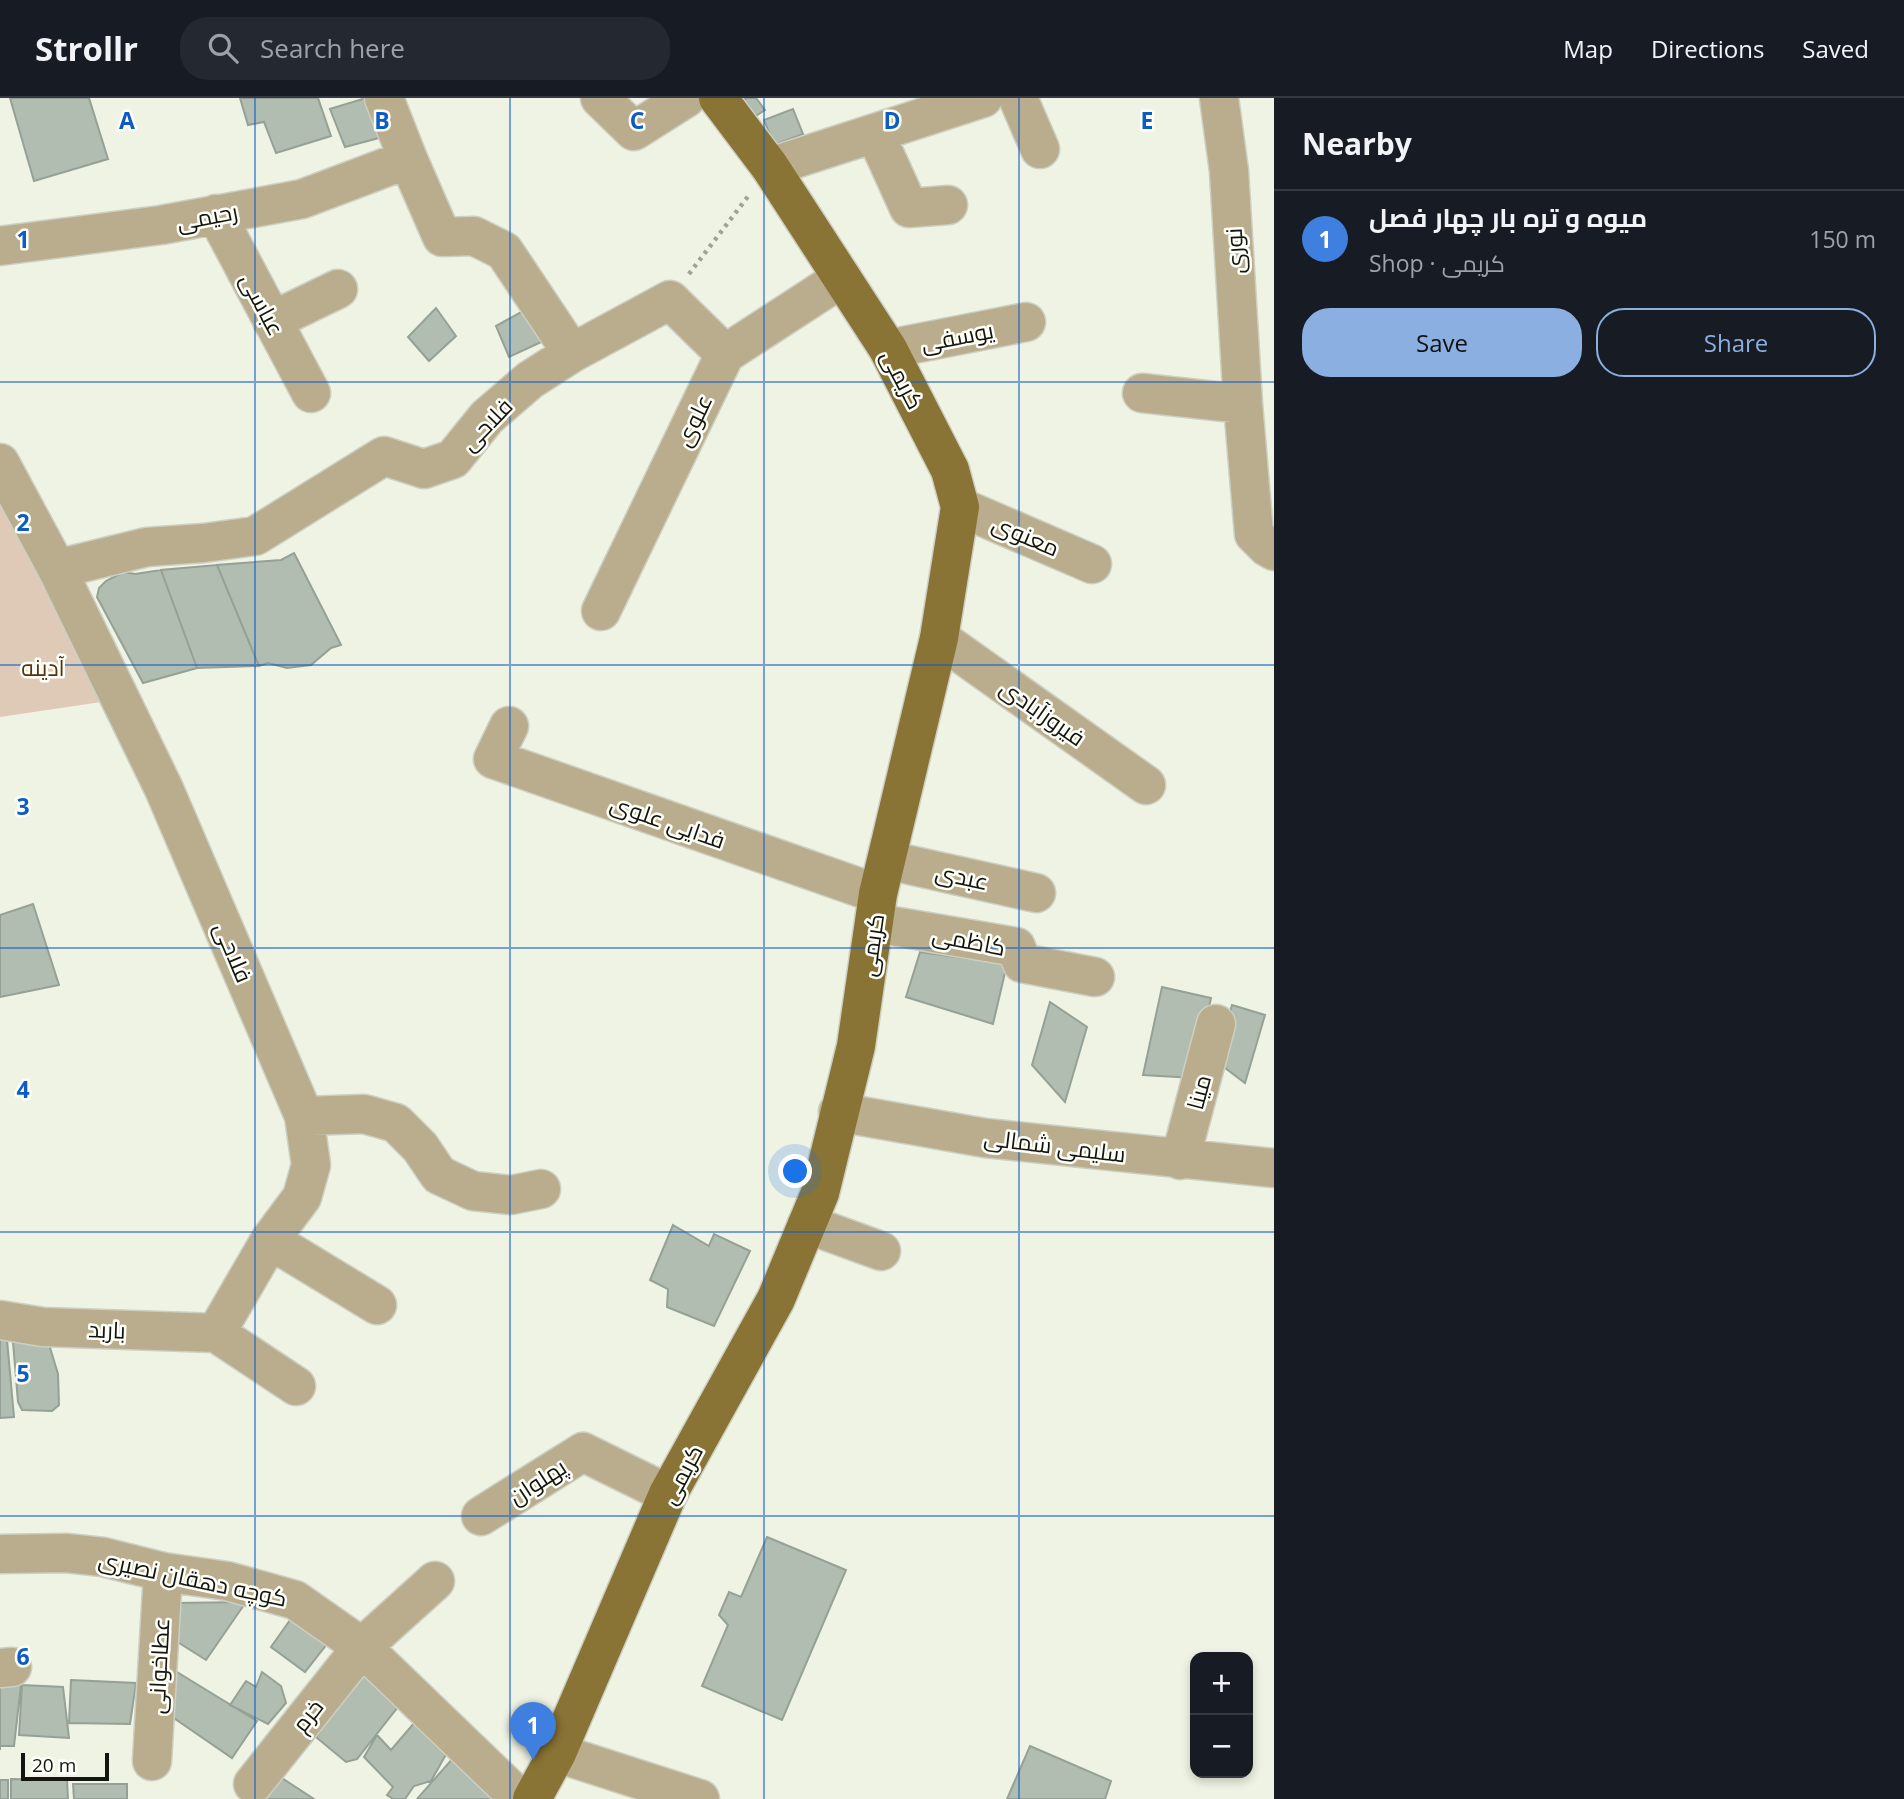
<!DOCTYPE html>
<html lang="en">
<head>
<meta charset="utf-8">
<style>
	body { margin:0; font-family:"Open Sans",Cairo,sans-serif; background:#242831; color:#f1f3f6 }
	.controls { position:absolute; right:21px; bottom:21px; display:grid; overflow:hidden; border-radius:14px; box-shadow:0 4px 10px #0003 }
	.controls button { width:63px; height:63px; display:grid; place-items:center; padding:0; border:0; border-bottom:2px solid #363941; background:#171b24; color:#f1f3f6; font:35px sans-serif }
	.scale { position:absolute; left:21px; bottom:18px; width:88px; box-sizing:border-box; padding-left:7px; border:4px solid #141510; border-top:0; font-size:19px; line-height:24px; white-space:nowrap; color:#141510; -webkit-text-stroke:5px #fdfff8; paint-order:stroke }
	.you { position:absolute; left:796px; top:1074px; width:24px; height:24px; margin:-18px; border:5px solid #fff; border-radius:50%; background:#1a73e8; box-shadow:0 0 0 10px #1a73e833 }
	.badge { display:grid; place-items:center; width:46px; height:46px; border-radius:50%; background:#8aafe0; color:#fff; font-size:23px; font-weight:700 }
	.pin { position:absolute; translate:-50% -58px; filter:drop-shadow(0 2px 4px #0008) }
	.pin::after { content:''; position:absolute; top:37px; width:24px; height:21px; background:inherit; clip-path:polygon(0 0,100% 0,50% 100%) }
	.list { margin:0; padding:0; list-style:none }
	h2 { display:flex; justify-content:space-between; align-items:center; height:91px; margin:0; padding:0 28px; font-size:30px }
	h2 small { font-size:23px; font-weight:400; color:#9ea1a6 }
	.list li { display:grid; grid-template-columns:46px 1fr auto; gap:21px; align-items:center; box-sizing:border-box; height:98px; padding:0 28px; border-top:2px solid #363941 }
	.list b { display:block; font-size:26px; white-space:nowrap }
	.list p { margin:0; font-size:23px; white-space:nowrap; color:#9ea1a6 }
	.list em { font-size:23px; font-style:normal; color:#9ea1a6 }
	.actions { display:flex; gap:14px; padding:21px 28px }
	.actions a { flex:1; padding:16px 0; border:2px solid #8aafe0; border-radius:28px; text-align:center; font-size:24px; color:#8aafe0 }
	.actions .main { background:#8aafe0; color:#111 }
	.icon { flex:none; width:38px; height:38px; fill:none; stroke:currentColor; stroke-width:2; stroke-linecap:round; stroke-linejoin:round }
	.map { position:relative; flex:none; width:1274px; height:1701px; overflow:hidden }
	header { display:flex; align-items:center; gap:42px; box-sizing:border-box; height:98px; padding:0 35px; background:#171b24; border-bottom:2px solid #363941 }
	header strong { font-size:33px }
	nav { display:flex; gap:38px; margin-inline-start:auto; font-size:24px }
	.search { width:490px; height:63px; background:#242831; display:flex; align-items:center; gap:18px; box-sizing:border-box; padding:0 24px; border-radius:28px; color:#9ea1a6; font-size:26px }
	main { display:flex }
	aside { flex:1; background:#171b24 }
	.map>svg:first-child { display:block }
	.green { fill:#dfcab8 }
	.building { fill:#b1bdb1; stroke:#95a196; stroke-width:2 }
	.lines { fill:none; stroke-linecap:round; stroke-linejoin:round }
	.minor-casing { stroke:#cccfc1; stroke-width:41 }
	.major-casing { stroke:#cccfc1; stroke-width:41 }
	.path { stroke:#9fa296; stroke-width:4.5; stroke-dasharray:3.5 5; stroke-linecap:butt }
	.minor { stroke:#b9ad8d; stroke-width:38 }
	.major { stroke:#897335; stroke-width:38 }
	.grid { fill:none; stroke:#0d5cc6; stroke-width:2; stroke-opacity:0.55 }
	.labels { text-anchor:middle; dominant-baseline:central; stroke-width:5; stroke-linejoin:round; paint-order:stroke }
	.street-label { font-size:23px; fill:#141510; stroke:#fdfff8 }
	.park-label { font-size:23px; fill:#55320d; stroke:#fdfff8 }
	.grid-label { font-size:23px; text-anchor:middle; font-weight:bold; fill:#0d5cc6; stroke:#fdfff8; stroke-width:5; stroke-linejoin:round; paint-order:stroke }
</style>
</head>
<body>
<header>
<strong>Strollr</strong>
<div class="search"><svg class="icon" aria-label="search" viewBox="0 0 24 24"><circle cx="10" cy="10" r="6"/><path d="M15 15l6 6"/></svg>Search here</div>
<nav><a>Map</a><a>Directions</a><a>Saved</a></nav>
</header>
<main>
<div class="map">
<svg width="1274" height="1701" viewBox="0 0 1274 1701">
	<rect width="100%" height="100%" fill="#eff3e3"/>
	<path class="green" d="M0,396L108,603L0,619Z"/>
	<path class="building" d="M10,0H89L108,61L34,83Z
		M240,0H318L331,38L276,55L264,24L248,27Z
		M366,0L379,40L345,49L330,11Z
		M747,0H756L765,12L754,19L743,2Z
		M793,11L803,36L774,47L764,22Z
		M534,207L550,240L509,259L496,228Z
		M436,210L456,238L429,263L408,239Z
		M294,455L341,547L331,550L311,567L287,570L268,565L259,568L217,467L281,462Z
		M217,467L259,568L197,570L161,472Z
		M161,472L197,570L143,585L97,499L99,490L106,483L123,474L135,476Z
		M33,806L59,887L0,899V817Z
		M920,854L1007,866L993,926L906,899Z
		M1162,889L1211,900L1194,980L1143,977Z
		M1050,904L1087,929L1065,1004L1032,967Z
		M1232,907L1265,917L1245,985L1216,963Z
		M673,1127L709,1148L714,1136L750,1153L714,1228L667,1209L668,1191L650,1182Z
		M0,1241L7,1242L14,1319L0,1320Z
		M48,1243L58,1276L59,1307L52,1313L22,1312L18,1304L13,1244Z
		M767,1439L846,1472L782,1622L702,1588L728,1527L719,1517L729,1494L741,1499Z
		M246,1504L206,1562L165,1536L175,1505Z
		M295,1515L334,1537L305,1574L271,1549Z
		M351,1557L401,1605L357,1661L346,1664L316,1639L320,1633L305,1625Z
		M159,1563L257,1623L232,1660L152,1605Z
		M262,1574L281,1588L286,1605L268,1626L230,1607L246,1583L256,1589Z
		M0,1578H22L14,1648H0V1652Z
		M71,1582L136,1585L130,1626L69,1625Z
		M22,1587L63,1589L69,1640L19,1637Z
		M415,1624L448,1653L431,1683L414,1688L405,1701H393L387,1697L393,1689L364,1659L377,1637L391,1652Z
		M1030,1648L1111,1683L1105,1701H1007Z
		M454,1659L492,1701H417Z
		M271,1673L314,1701H255Z
		M11,1681L67,1682L68,1701H11Z
		M0,1682H8V1701H0Z
		M73,1686H127V1701H74Z"/>
	<g class="lines">
		<g class="minor-casing">
			<path id="minor" d="M384,0L408,61L442,139L474,138L504,153L572,255
				M600,0L634,33L686,0
				M1018,0L1040,51
				M1219,0L1229,73L1243,306L1254,436L1267,449L1274,453
				M875,35L909,110L948,107
				M770,69L983,0
				M216,116L311,295
				M0,148L161,127L302,101L408,61
				M272,223L338,191
				M888,251L1026,224
				M1142,295L1243,306
				M0,365L57,471L164,691L304,1018L311,1067L302,1099L270,1142L216,1235
				M960,409L1092,466
				M57,471L147,449L204,445L255,438L384,358L424,371L453,361L487,319L530,282L572,255L670,202L725,256
				M601,513L725,256L842,180
				M939,540L1146,687
				M509,628L493,661L878,796
				M887,762L1036,795
				M875,825L1016,849L1022,865L1095,879
				M838,1014L985,1040L1274,1070
				M304,1018L364,1016L396,1025L420,1049L439,1077L473,1093L511,1097L541,1091
				M1180,1062L1216,926
				M807,1126L881,1153
				M270,1142L377,1207
				M0,1222L43,1229L216,1235
				M216,1235L296,1288
				M481,1418L583,1354L668,1396
				M0,1456L66,1455L103,1459L163,1474L227,1483L295,1502L362,1549L520,1701
				M0,1570L12,1569
				M557,1655L700,1701
				M152,1663L163,1474
				M253,1686L362,1549L435,1483"/>
		</g>
		<g class="major-casing">
			<path id="major" d="M532,1701L557,1655L668,1396L776,1201L820,1095L856,948L878,796L939,540L960,409L950,372L888,251L770,69L718,0"/>
		</g>
		<path class="path" d="M689,176L749,97"/>
		<use href="#minor" class="minor"/>
		<use href="#major" class="major"/>
	</g>
	<path class="grid" d="M255,0V1701M510,0V1701M764,0V1701M1019,0V1701M0,284H1274M0,567H1274M0,850H1274M0,1134H1274M0,1418H1274"/>
	<g class="labels">
		<g class="street-label">
			<text transform="translate(207 118) rotate(-11)">رحیمی</text>
			<text transform="translate(1234 153) rotate(-93)">نوری</text>
			<text transform="translate(263 206) rotate(62)">عباسی</text>
			<text transform="translate(957 238) rotate(-11)">یوسفی</text>
			<text transform="translate(903 281) rotate(62)">کریمی</text>
			<text transform="translate(693 322) rotate(-64)">علوی</text>
			<text transform="translate(486 326) rotate(-46)">فلاحی</text>
			<text transform="translate(1026 437) rotate(23)">معنوی</text>
			<text transform="translate(1043 614) rotate(35)">فیروزآبادی</text>
			<text transform="translate(668 723) rotate(19)">فدایی علوی</text>
			<text transform="translate(962 778) rotate(12)">عبدی</text>
			<text transform="translate(969 842) rotate(11)">کاظمی</text>
			<text transform="translate(871 847) rotate(-82)">کریمی</text>
			<text transform="translate(234 854) rotate(67)">فلاحی</text>
			<text transform="translate(1198 994) rotate(-75)">مینا</text>
			<text transform="translate(1055 1047) rotate(7)">سلیمی شمالی</text>
			<text transform="translate(107 1231) rotate(2)">باربد</text>
			<text transform="translate(681 1376) rotate(-62)">کریمی</text>
			<text transform="translate(537 1383) rotate(-33)">پهلوان</text>
			<text transform="translate(193 1480) rotate(12)">کوچه دهقان نصیری</text>
			<text transform="translate(158 1568) rotate(-87)">عطاخوانی</text>
			<text transform="translate(307 1617) rotate(-52)">خرم</text>
		</g>
		<g class="park-label">
			<text x="43" y="569">آدینه</text>
		</g>
	</g>
	<g class="grid-label">
		<text x="127" y="31">A</text>
		<text x="382" y="31">B</text>
		<text x="637" y="31">C</text>
		<text x="892" y="31">D</text>
		<text x="1147" y="31">E</text>
		<text x="23" y="150">1</text>
		<text x="23" y="433">2</text>
		<text x="23" y="717">3</text>
		<text x="23" y="1000">4</text>
		<text x="23" y="1284">5</text>
		<text x="23" y="1567">6</text>
	</g>
</svg>
<div class="controls">
<button>+</button>
<button>−</button>
</div>
<div class="scale">20 m</div>
<div class="you"></div>
<div class="pin badge" style="left:533px;top:1662px;background:#3f7fe0">1</div>
</div>
<aside>
<h2>Nearby<small></small></h2>
<ul class="list">
<li><span class="badge" style="background:#3f7fe0">1</span><div><b>میوه و تره بار چهار فصل</b><p>Shop · کریمی</p></div><em>150 m</em></li>
</ul>
<div class="actions"><a class="main">Save</a><a>Share</a></div>
</aside>
</main>
</body>
</html>
